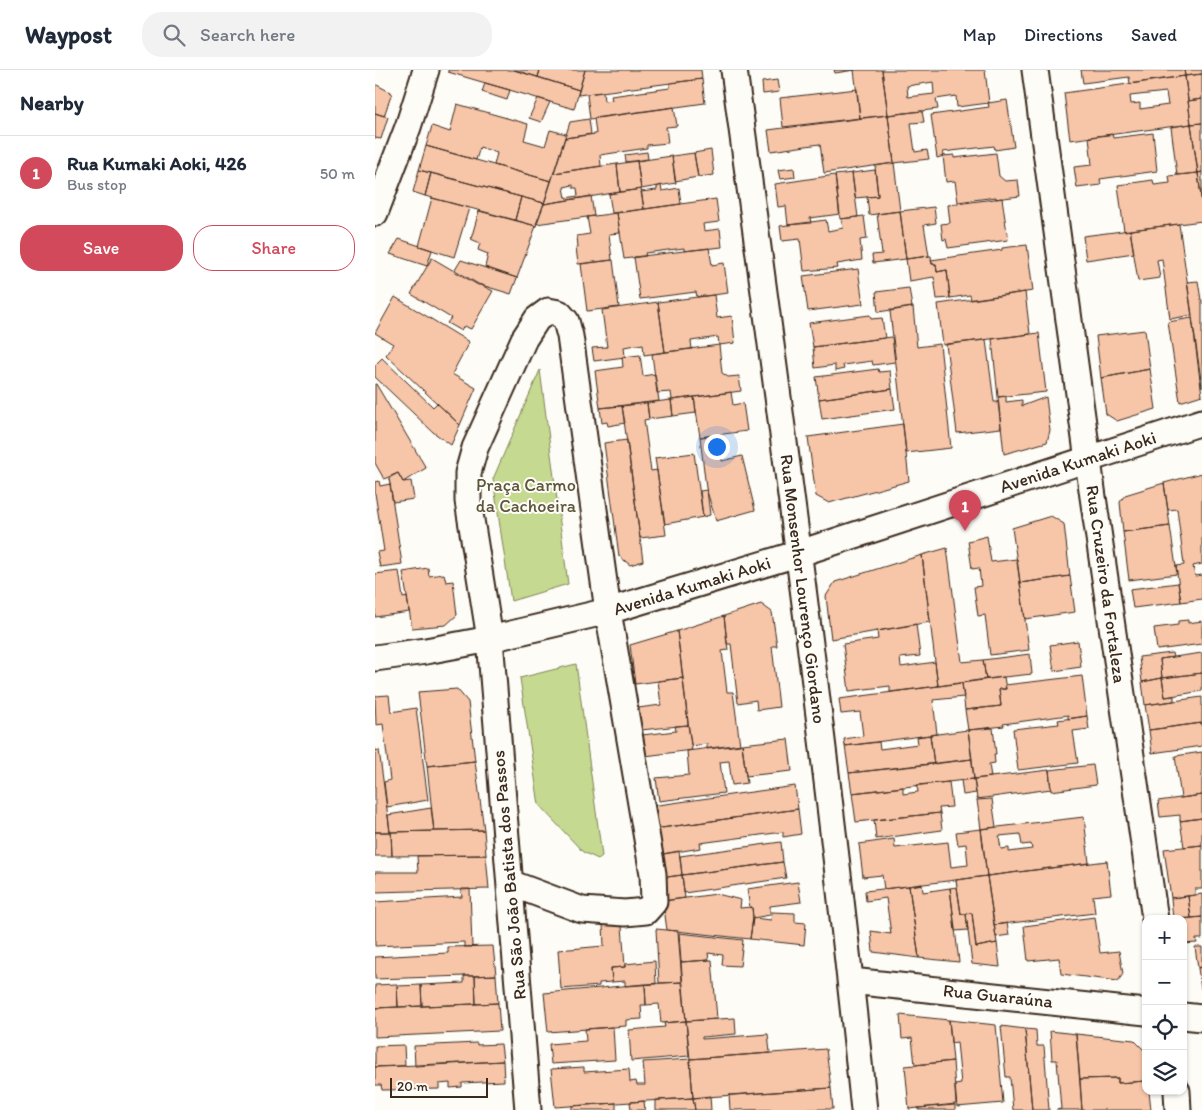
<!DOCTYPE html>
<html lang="en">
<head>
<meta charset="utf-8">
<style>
	body { margin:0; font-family:Itim,sans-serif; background:#f2f2f3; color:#1f2937 }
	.controls { position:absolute; right:15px; bottom:15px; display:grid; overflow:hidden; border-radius:10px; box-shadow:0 1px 4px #0004 }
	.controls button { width:45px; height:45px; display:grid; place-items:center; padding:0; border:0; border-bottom:1px solid #e0e1e3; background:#fff; color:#1f2937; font:25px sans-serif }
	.scale { position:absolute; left:15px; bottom:12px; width:98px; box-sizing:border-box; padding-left:5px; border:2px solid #3b2a1e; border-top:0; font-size:14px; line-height:18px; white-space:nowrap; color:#3b2a1e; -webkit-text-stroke:4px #fdfcf7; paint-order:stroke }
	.you { position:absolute; left:341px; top:376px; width:18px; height:18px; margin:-12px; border:4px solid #fff; border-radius:50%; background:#1a73e8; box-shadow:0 0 0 8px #1a73e833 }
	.badge { display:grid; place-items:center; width:32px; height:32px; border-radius:50%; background:#d1495b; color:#fff; font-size:16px; font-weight:700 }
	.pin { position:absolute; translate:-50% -41px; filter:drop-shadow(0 1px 2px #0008) }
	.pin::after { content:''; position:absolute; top:26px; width:18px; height:15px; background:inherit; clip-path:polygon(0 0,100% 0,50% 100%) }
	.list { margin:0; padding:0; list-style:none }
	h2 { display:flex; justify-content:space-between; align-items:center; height:65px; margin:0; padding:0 20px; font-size:21px }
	h2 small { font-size:16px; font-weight:400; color:#747a83 }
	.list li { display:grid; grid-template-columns:32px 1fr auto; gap:15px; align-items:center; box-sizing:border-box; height:75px; padding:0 20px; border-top:1px solid #e0e1e3 }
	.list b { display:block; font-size:19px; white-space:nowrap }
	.list p { margin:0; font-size:16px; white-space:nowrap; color:#747a83 }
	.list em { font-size:16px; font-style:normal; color:#747a83 }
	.actions { display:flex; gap:10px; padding:15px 20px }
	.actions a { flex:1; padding:11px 0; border:1px solid #d1495b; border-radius:20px; text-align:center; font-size:18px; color:#d1495b }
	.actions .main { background:#d1495b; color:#fff }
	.icon { flex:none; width:28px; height:28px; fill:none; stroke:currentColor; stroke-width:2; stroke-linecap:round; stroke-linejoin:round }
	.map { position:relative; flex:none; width:827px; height:1040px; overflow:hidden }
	header { display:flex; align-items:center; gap:30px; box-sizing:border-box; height:70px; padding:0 25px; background:#fff; border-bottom:1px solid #e0e1e3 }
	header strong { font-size:24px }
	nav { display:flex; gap:28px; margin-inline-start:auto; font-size:18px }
	.search { width:350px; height:45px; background:#f2f2f3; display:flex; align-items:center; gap:12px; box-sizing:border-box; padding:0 18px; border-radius:20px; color:#747a83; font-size:19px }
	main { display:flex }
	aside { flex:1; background:#fff }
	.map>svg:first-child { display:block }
	.green { fill:#c5da90; stroke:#808257 }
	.building { fill:#f7c5a8; stroke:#3b2a1e; fill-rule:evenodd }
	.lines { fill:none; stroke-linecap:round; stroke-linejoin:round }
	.street-casing { stroke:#3b2a1e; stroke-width:29 }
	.street { stroke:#fdfcf7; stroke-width:25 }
	.labels { text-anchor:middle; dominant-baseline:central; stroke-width:4; stroke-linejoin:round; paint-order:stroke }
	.street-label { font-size:18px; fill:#3b2a1e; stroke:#fdfcf7 }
	.park-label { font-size:18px; fill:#5e563a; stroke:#fdfcf7 }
</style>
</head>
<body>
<header>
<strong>Waypost</strong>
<div class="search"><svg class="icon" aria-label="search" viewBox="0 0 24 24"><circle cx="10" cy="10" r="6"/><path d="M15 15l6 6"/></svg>Search here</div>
<nav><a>Map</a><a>Directions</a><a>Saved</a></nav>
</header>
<main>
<aside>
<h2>Nearby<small></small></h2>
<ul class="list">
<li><span class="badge">1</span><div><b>Rua Kumaki Aoki, 426</b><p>Bus stop</p></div><em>50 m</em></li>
</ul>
<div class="actions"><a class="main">Save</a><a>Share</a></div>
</aside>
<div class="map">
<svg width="827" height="1040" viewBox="0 0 827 1040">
	<rect width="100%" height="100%" fill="#fdfcf7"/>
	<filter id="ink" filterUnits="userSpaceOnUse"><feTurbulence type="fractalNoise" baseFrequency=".02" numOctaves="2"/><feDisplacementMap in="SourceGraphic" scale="10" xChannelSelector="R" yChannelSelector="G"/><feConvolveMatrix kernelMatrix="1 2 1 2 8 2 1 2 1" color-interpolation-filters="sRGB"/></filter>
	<g filter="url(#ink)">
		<path class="green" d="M165,300L193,514L136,531L118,409Z
			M201,594L227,786L223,789L208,782L164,735L145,608Z"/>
		<path class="building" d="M73,0H139L204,20L199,39L73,2Z
			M139,0H165L163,7Z
			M165,0H210L204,20L163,7Z
			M210,0H326L327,9L203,25Z
			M459,0H480L460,3Z
			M479,0H507L513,45L485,48Z
			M507,0H610L614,33L582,37L581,26L561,29L563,39L513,45ZM558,12L559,24L533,27L532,16Z
			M706,0H809L810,6L755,14L754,7L708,13Z
			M809,0H827V4L810,6Z
			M827,4V29L813,31L810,6Z
			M810,6L816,54L695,70L689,23ZM791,22L793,35L765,39V33L756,34L755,26Z
			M327,9L330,33L215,49L212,24L228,22L229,31L237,30L236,26L295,18V13Z
			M402,10L404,22L388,24L387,12Z
			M110,13L135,20L132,30L107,22Z
			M0,14L17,23L9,46L0,43Z
			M482,19L485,48L408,57L405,28Z
			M163,28L175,32L166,52L154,48Z
			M827,29V53L816,54L813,31Z
			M632,30L639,77L620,80L619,76L568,82L569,86L562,88L556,45L614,37L613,33Z
			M82,34L153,54L149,70L170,76L175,60L191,64L176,111L119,95L122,83L105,77L101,90L51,76L57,56L75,62Z
			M299,37L302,56L291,57L293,73L272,75V78L225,85L226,96L179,103L190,68L221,64L219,48Z
			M547,41L549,52L536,53L540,82L552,80L554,89L519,93L513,45Z
			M0,43L13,47L6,69L0,68Z
			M513,45L519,93L449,103L445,74L396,81L393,60Z
			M214,49L216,64L190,68L195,52Z
			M827,53V102L823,103L816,54Z
			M816,54L823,103L802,105L796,57Z
			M778,63L782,101L725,109L726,115L702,118L699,97L717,95L714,67L737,64L738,68Z
			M51,76L176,111L169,133L44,100Z
			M336,80L339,105L323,107L319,83Z
			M272,82L273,89L251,92L250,85Z
			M319,83L323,107L300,111L297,86Z
			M621,83L624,106L630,111L643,110L645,126L621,129V127L583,132L580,111L571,112L568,86L579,85V88Z
			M297,86L301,113L266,119L262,91Z
			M262,91L266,119L245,122L242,94Z
			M519,93L525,141L494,145L492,127L503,126L500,96Z
			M242,94L245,122L169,134L179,103ZM198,115V118H202L203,126L191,128L189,117Z
			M419,98L420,107L405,109L403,100Z
			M44,100L56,103L50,126L38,122Z
			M500,100L503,126L480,128L477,103Z
			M827,102V135L823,103Z
			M56,103L146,127L140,150L50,126Z
			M477,103L483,147L465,149L460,105Z
			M823,103L827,135V151L749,161L743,115L778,110L779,115L795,113L794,106Z
			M460,105L465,144L435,148L436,153L413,155L411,136L403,137L400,114Z
			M286,115L287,121L304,118L306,134L269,139L266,122L282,120V117Z
			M266,119L269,139L237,143L234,124Z
			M216,126L219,146L161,154L169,134Z
			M146,127L169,133L161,156L140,150Z
			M57,128L94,138L79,187L44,176Z
			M627,128L633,170L573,178L571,169L568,170L566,154L575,153L573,135Z
			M341,129L344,152L328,154L329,161L345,159L347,177L309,181V178L270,183L271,186L249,189L242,143Z
			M559,137L561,153L549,155L554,186L531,189L525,141Z
			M104,141L161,156L142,208L110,197L113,184L103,180L105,173L96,169Z
			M525,141L531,189L498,193L497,185L507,184L502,144Z
			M242,143L245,163L234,164L237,190L203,194L201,177H203L202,166L215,164L212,147Z
			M489,146L492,169L485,170L487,190L462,194L463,198L429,201L425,169L407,171L405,156L451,150L453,161L468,158L466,149Z
			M804,154L817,245L795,249L787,189L782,190L785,208L763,211L755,160Z
			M755,160L759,183L711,190L708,166Z
			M24,169L57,180L52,196L15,184Z
			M652,175L658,221L596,230L595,225L575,228L572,200L562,202L561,194H557L556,190L627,180V178Z
			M334,178L337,195L349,193L353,223L322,227L321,222L265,229L259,187Z
			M554,186H556L557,194H561L562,202L572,200L575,228L562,229L559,207L534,211L531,189Z
			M57,188L103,215H106L118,221L96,259L89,256L86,261L72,253L76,248L36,224Z
			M86,190L142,208L136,224L103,214L80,200Z
			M238,190L244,237L212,241L206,194Z
			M483,199L488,234L433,241L428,206Z
			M823,211L826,230H827V317L812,212Z
			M534,218L537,237L503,242L501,222Z
			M650,222L655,264L568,275L563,234Z
			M339,225L342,248L357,246L360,273L344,275L343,267L316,271L317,279L290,282L283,232Z
			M20,227L94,272L77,304L101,318L85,355L11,285L18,274L0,263Z
			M283,232L290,282L269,285L268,274L249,277L250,287L219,291L217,278L232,277L227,240Z
			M538,237L542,277L565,274L576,378L531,383L515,241Z
			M495,245L496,249L507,248L510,268L438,277L434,253Z
			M817,248L827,325L805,332L793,252Z
			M770,260L775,299L726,308L721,266Z
			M664,263L671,322L623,327L617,269Z
			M517,267L520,292L498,295L497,291L468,295L469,299L460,301V295L440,298L438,277Z
			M611,270L619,332H623L626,358L582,363L571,274Z
			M344,275L347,303L353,307L364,306L366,321L297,330L296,322L282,323L277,284Z
			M265,285L268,306L280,304L284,331L225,338L220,301L248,297L247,287Z
			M7,288L58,337L62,333L85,355L76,375L58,362L0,307V295Z
			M503,299L504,302L515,301L517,319L444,329L441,307Z
			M775,299L781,339L742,351L731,344L726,308Z
			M0,314H1L51,398L28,412L23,403L9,409L0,393Z
			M517,319L520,339L447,349L444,329Z
			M356,322L358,335L368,333L372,361L325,367L319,327Z
			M631,326V332L647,330V336L671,327L675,360L672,372L629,384L623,327Z
			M319,327L321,343L298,346L296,330Z
			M296,330L298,346L274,349L272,333Z
			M272,333L274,349L269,350L276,401L282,400L291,465L265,468L247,336Z
			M247,336L250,353L233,356L232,352L227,353L225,338Z
			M528,354L534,411L454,433L441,426L433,367Z
			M343,365L347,391L367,386L380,440L341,451L331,418L325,367Z
			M252,370L268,491L255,495L244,486L229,373Z
			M319,383L328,447L290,454L280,388Z
			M23,403L28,412L36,411L39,429L18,432L14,408Z
			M827,403V494L818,496L820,506L827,505V529L806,532L801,496L809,495L802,439L793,440L789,413Z
			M4,411L5,416L15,414L27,494L5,497L2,482L9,481L0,423V412Z
			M789,413L795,456L748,462L745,432L750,425Z
			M332,420L335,445L328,447L325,421Z
			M676,446L689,454L695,506L645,513L637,458Z
			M795,456L802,504L754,510L748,462Z
			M612,466L616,492L642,489L654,580L615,585L610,545L603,546L599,517L606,516L604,498L597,499L593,471Z
			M572,478L587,592L608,590L611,609L563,616L547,485Z
			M547,485L555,552L456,569L451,526L460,512Z
			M53,498L54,506L69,504L71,512L78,511L82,545L71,555L37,558L28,502Z
			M24,501L28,528L32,527L34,542L0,547V504Z
			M695,506L700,542L650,549L645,513Z
			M803,513L806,532L758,538L755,519Z
			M386,534L397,542L402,576H397L404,637L382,640L381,630L363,633L356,574H352L349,546Z
			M349,546L353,580L347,581L352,622H358L365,675L332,679V674L316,676L302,561Z
			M813,550V553L827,551V574L782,580L779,558L803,555V551Z
			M541,554L545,586L525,588L526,597L560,592L563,616L515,622V616L474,621L468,574L503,569L502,561Z
			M302,561L308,608L260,614L255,575Z
			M703,571L706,597L679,601L675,575Z
			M797,583L798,587L785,589L787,608L767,612L764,587Z
			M827,583V603L787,608L785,589Z
			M655,584L657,604L611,609L608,590Z
			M827,603V621L790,627L787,608Z
			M707,606L712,646L693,649V645L628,654L629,656L593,660L590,640L626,636L624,619H631L630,615Z
			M629,607L631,619H624L626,636L590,640L587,613Z
			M308,608L313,655L266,660L263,638L286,635L283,611Z
			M787,608L790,627L799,626V631L770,635L767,612Z
			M587,613L589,627L558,630L562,664L470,676L469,669L488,666L485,642L466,644L464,629Z
			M82,619L93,632L100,691L52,696L43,622Z
			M14,625L16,642L41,638L53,730L12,737L9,712L15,710L8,654L1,655L0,626Z
			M827,627V653L774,660L770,635Z
			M712,646L714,659L698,661L703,693L643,700L638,659L684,654L683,650Z
			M827,653V676L777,683L774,660Z
			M313,655L317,680L270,686L267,665L301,661L300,656Z
			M618,658L621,684H619L620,693L614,694L616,707L599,709L593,660Z
			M593,660L597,689L559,694L555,665Z
			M555,665L559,694L474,703L470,676L504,672L505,679L543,674L542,667Z
			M413,669L417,701L371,706L367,674Z
			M367,674L372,713L357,715L354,691L345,692L349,723L284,731L281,708L314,705L312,681Z
			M0,678V681L4,680L15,762H0Z
			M827,682V725L806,728L800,686Z
			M597,689L599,709L477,723L474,703Z
			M100,691L109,760L59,761L52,696Z
			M718,695L721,715L676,721L674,700Z
			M674,700L676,719L602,729L599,709Z
			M599,709L601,723L588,725L586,710Z
			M574,712L577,737L564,738L565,743L481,752L477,723L528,717V724L543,722L542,715Z
			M420,716L423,739L279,759L276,736Z
			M827,725V748L805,751V745L785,747L783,731Z
			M617,729L621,757L606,759L602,730Z
			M56,738L59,761L15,762L13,745Z
			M423,739L426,764L408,767V762L325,773L326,778L282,785L279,759Z
			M565,743L567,760L501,769L499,750Z
			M709,747L714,793L612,806L606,759ZM645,764L647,775L656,774L657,779L634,782V778L626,779L624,766Z
			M827,748V775L809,777L805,751Z
			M606,759L612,806L509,819L507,805L488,807L484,774L519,769L520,778L573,772L576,797L593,795L591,774L583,775L581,762Z
			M109,760L111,785L17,786L16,762Z
			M0,762H16L17,786H0Z
			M406,772L408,792L307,805L305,786Z
			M827,775V819H820V825L796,828L789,779Z
			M304,781L307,805L285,808L282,785Z
			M111,785L114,819L0,822V802H43L42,786Z
			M732,791L736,824L718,826L720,843L619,855L612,806Z
			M408,792L411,808L309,823L307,805Z
			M307,805L310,828L288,831L285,808Z
			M612,806L622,873L601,877L597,843L586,844L581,810Z
			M423,812L426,832L395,836V845L378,848L377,837L375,838L372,819Z
			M547,814L548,822L575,818L584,892L544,888L534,816Z
			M534,816L544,888L498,882L496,861L516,864L511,828L491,831L490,821Z
			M582,817L586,844H591L593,860L580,861L575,818Z
			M86,819H95L97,877H89V872L0,876V832L87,827Z
			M342,824L366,830L365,838L377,837L378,848L375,869L292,860L288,831Z
			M827,824V847L816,848L813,826Z
			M813,826L816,848L798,849L796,828Z
			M397,842L420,843V852L431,853L429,875L375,869L378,848L396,850Z
			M597,843L601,877L622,873L625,897L597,894L591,844Z
			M720,847L725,883L744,881L748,904L743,911L686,904L684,888L653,891L649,856Z
			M827,847V869H821L822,873L808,874V849Z
			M632,853L634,865L621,867L619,855Z
			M228,854L247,856L250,897L236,898L237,912L224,913V916L186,919L183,880L229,876Z
			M281,859L303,861L307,912L284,913Z
			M304,863L368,870L365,896L347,895L348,885L333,883L334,890L306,892Z
			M118,876L121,905L0,909V887L73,883V877Z
			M820,877H827V897L823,898Z
			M334,890H337L342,949L311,951L306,892Z
			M280,891L281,914L250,916V911L237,912L236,898L250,897V894Z
			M827,897V919H826L823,898Z
			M121,905L123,933L101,934L100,906Z
			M89,906H100L101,934L47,936L46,915L89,913Z
			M307,912L311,951L286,953L284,934L271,935L270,914Z
			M22,914L23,937L0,938V915Z
			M270,914L271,935H266L267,949L251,950V956L173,962L169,923Z
			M46,915L47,936L23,937L22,916Z
			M123,933L125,961L0,967V938Z
			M525,945L574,950L578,991L540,995L537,968L527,969Z
			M360,948L361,964L327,967V969L393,964L395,983L315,989L311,951Z
			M574,950L621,955L628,1033L582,1037L580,1015L586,1014L582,972L576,973Z
			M311,951L314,986L256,991L254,960L290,957L289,953Z
			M626,956L650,959L657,1040H638L635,1007H631Z
			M238,957L240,990L176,994L174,974L211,971L210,959Z
			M650,959L661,960L662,976H669L674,1040H657Z
			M675,961L701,964L707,1040H681L686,1039L682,990H677Z
			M701,964L759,970L770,981L771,1011L743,1013V1008L705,1009Z
			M102,973V975L126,974L128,991L40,996L39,976Z
			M29,975L30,996L0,997V976Z
			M451,979L456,1018L318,1028L315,989Z
			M315,989L318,1028L180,1037L176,999L209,997V1002L254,999L255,1012L261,1011L262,1015H270L268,992Z
			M128,991L129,1011L87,1013V1017L75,1018V1013L64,1014V1019L7,1020L6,1015H0V997Z
			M578,991L581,1034L534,1039L530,996Z
			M743,1008V1013L771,1011V1021H774L776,1040H707L705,1009Z
			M456,1018L458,1039L355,1040L354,1025Z
			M335,1026L336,1040H320L318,1028Z
			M318,1028L320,1040H281V1030Z
			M269,1031L270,1040H256L255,1032Z
			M241,1033V1040H197V1036Z
			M580,1035V1040H543V1038Z"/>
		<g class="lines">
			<g class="street-casing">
				<path id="street" d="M359,0C406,346 453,692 489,1040
					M660,0L718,427L780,849
					M0,143L33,57L51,0
					M0,588L51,581L115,569L233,541L425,483L827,352
					M135,813L207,840L250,843L271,841L279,832L278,804L233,541L195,266L191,251L184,243L173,241L162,249L149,269L100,378L93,403V431L115,569L153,1040
					M476,911L771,942
					M808,946L827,948
					M802,1021L803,1040"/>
			</g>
			<use href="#street" class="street"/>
		</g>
	</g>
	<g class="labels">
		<g class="street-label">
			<text transform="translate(703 392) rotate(-18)">Avenida Kumaki Aoki</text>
			<text transform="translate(731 514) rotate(82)">Rua Cruzeiro da Fortaleza</text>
			<text transform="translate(317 516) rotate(-17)">Avenida Kumaki Aoki</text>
			<text transform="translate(428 519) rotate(83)">Rua Monsenhor Lourenço Giordano</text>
			<text transform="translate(134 805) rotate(-95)">Rua São João Batista dos Passos</text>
			<text transform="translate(623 926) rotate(6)">Rua Guaraúna</text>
		</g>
		<g class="park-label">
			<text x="151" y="415">Praça Carmo<tspan x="151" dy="21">da Cachoeira</tspan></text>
		</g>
	</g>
</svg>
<div class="controls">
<button>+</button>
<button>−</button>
<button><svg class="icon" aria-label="locate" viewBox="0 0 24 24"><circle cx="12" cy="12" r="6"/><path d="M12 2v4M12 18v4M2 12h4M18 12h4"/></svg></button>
<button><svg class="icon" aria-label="layers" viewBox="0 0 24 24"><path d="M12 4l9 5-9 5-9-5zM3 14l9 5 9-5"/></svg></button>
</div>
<div class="scale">20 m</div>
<div class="you"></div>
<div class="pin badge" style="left:590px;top:461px">1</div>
</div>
</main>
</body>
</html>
